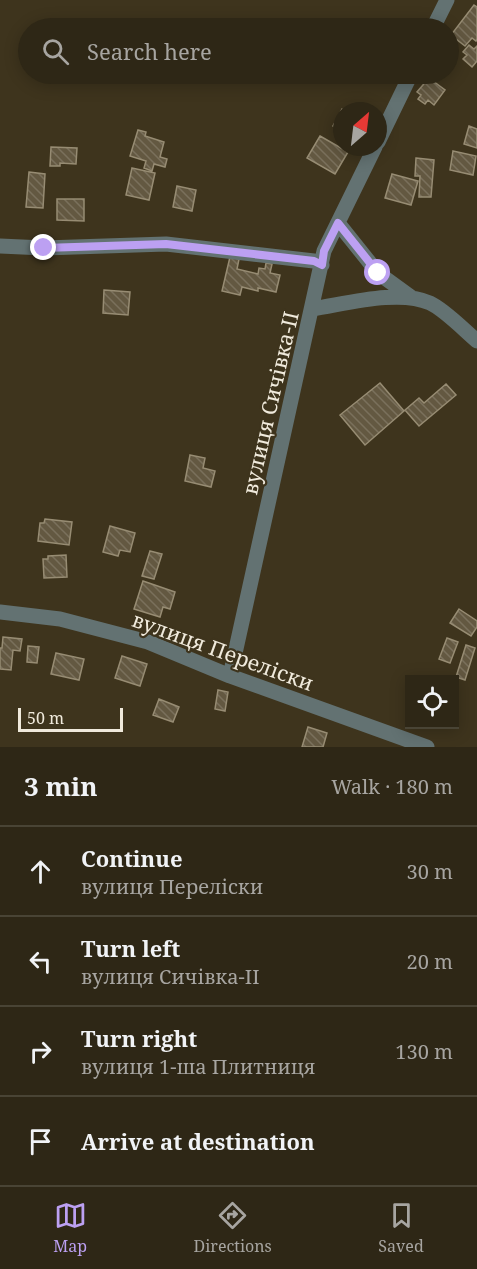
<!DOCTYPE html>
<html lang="en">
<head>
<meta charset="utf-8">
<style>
	body { margin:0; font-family:"Noto Serif",serif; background:#362f1f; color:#f1f3f6 }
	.controls { position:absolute; right:18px; bottom:18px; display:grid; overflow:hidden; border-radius:0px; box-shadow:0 3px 15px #0003 }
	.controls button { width:54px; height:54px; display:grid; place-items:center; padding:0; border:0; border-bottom:2px solid #494435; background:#2e2716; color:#f1f3f6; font:30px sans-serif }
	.compass { position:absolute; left:333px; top:102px; width:54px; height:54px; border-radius:50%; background:#2e2716; box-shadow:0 3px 15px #0003; rotate:28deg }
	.scale { position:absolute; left:18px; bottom:15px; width:105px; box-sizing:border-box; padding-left:6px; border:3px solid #f0eadc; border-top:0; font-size:16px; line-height:21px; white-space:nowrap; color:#f0eadc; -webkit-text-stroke:4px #3e341d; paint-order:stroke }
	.stop { position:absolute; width:18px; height:18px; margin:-14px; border:4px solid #bca0f2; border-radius:50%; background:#fff }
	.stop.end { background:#bca0f2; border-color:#fff; box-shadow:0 2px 6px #0008 }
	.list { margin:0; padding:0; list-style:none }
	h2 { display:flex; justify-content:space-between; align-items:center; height:78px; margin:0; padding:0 24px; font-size:26px }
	h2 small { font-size:20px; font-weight:400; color:#a7a5a1 }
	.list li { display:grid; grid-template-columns:39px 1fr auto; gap:18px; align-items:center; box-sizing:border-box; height:90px; padding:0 24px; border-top:2px solid #494435 }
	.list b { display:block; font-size:22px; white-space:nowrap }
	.list p { margin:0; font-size:20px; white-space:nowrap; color:#a7a5a1 }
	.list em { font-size:20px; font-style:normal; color:#a7a5a1 }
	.icon { flex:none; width:33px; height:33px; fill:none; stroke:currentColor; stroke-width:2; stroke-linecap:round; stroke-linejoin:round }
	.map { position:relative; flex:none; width:477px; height:747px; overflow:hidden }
	.search { position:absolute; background:#2e2716; box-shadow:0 3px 15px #0003; left:18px; right:18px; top:18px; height:66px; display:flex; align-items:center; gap:15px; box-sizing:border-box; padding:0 21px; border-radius:33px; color:#a7a5a1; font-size:22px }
	.sheet { height:438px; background:#2e2716 }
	nav { display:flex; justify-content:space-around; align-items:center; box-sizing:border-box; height:84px; border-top:2px solid #494435; background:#2e2716; font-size:16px; color:#a7a5a1 }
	nav a { display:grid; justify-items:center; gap:3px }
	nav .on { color:#bca0f2 }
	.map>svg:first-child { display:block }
	.building { fill:url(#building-back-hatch); stroke:#978c73; stroke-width:1.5 }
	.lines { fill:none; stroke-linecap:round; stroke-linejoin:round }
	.minor { stroke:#637272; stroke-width:15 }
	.route { stroke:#bca0f2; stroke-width:8 }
	.labels { text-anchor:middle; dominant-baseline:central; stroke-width:4.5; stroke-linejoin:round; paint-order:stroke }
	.street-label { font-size:21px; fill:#f0eadc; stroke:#3e341d }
</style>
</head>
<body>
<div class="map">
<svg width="477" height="747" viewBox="0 0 477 747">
	<defs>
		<pattern id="building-back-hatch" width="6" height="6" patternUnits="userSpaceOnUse" patternTransform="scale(1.5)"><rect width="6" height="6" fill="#635841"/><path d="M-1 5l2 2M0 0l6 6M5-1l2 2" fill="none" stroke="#7a705c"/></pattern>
	</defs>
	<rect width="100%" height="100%" fill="#3e341d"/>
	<path class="building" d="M474,5L477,7V39L476,41L472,38L465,46L451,35Z
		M469,45L474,49L477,46V61L472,67L463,59L467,55L463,52Z
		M429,78L445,90L434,105L428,100L425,104L418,99L421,95L417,92Z
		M342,109L345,111H342V135L340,134L341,131L333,126Z
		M469,126L477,129V148L464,144Z
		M138,130L146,132L145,136L164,142L160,157L167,159L165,167L154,164L152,171L144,168L146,161L130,156Z
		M320,136L348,152L335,174L307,158Z
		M51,147L77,148L76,164L60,163V166H50Z
		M453,151L476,156L473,175L450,170Z
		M416,158L434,160L431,197H419L420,176H415Z
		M132,168L155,173L149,200L126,195Z
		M29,172L45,174L43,208L26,207Z
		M392,174L418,181L411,205L385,198Z
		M177,186L196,190L192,211L173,207Z
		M57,199H84V221L57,220Z
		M230,257L239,259L237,269L258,274L259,268L265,269L266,263L272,264L270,273L280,275L276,292L258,288V291L242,287L240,295L222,291Z
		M104,290L130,292L128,315L103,313Z
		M380,383L404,411L365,445L340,415Z
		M446,384L456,395L419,426L405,410L419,398L424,403Z
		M190,455L205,458L203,468L215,471L211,487L185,481Z
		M45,519L72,522L69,545L38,541L40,523H44Z
		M110,526L135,533L130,552L120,550L118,556L103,552Z
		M150,551L162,554L154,579L142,576Z
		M66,555L67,577L44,578L43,559H48V556Z
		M143,581L175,592L170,609L163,607L160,617L134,609Z
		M459,609L477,621V627L471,636L450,623Z
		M3,637L22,639L20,651L13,650L11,670L0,669V648H2Z
		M447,638L458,642L450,663L439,659Z
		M466,645L475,648L465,680L456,677Z
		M28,646L39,647L37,663L27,662Z
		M56,653L84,659L79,680L51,674Z
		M122,656L147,664L140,686L115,678Z
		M218,690L228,692L225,711L215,709Z
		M159,699L179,707L173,722L153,715Z
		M308,727L327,733L323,747H302Z"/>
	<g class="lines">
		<path class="minor" d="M433,28L447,0
			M378,142L411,74
			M338,223L378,273L411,297
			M0,246L44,248L166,244L314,261L322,265
			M312,309C346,304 399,289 430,303C445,310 464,330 477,341
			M0,612L60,619L148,642L230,676L427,747
			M230,676L324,251L375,147"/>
	</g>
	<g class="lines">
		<path class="route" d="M44,248L166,244L314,261L322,265L324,251L338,223L378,273"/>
	</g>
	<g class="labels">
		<g class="street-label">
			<text transform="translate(270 403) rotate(-77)">вулиця Сичівка-II</text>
			<text transform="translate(223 651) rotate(20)">вулиця Переліски</text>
		</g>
	</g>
</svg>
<div class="controls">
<button><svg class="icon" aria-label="locate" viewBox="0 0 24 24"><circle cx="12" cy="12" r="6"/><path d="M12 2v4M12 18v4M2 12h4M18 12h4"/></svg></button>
</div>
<svg class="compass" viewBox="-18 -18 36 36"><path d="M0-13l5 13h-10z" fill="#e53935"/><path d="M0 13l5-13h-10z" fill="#a7a5a1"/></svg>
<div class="scale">50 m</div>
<div class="stop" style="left:378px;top:273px"></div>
<div class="stop end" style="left:44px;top:248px"></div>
<div class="search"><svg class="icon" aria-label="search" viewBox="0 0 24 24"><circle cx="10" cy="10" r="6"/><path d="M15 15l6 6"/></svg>Search here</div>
</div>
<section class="sheet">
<h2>3 min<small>Walk · 180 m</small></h2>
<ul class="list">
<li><svg class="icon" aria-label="ahead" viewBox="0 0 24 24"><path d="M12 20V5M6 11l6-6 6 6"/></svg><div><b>Continue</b><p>вулиця Переліски</p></div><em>30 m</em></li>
<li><svg class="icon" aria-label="left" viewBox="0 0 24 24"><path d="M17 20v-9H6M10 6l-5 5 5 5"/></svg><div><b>Turn left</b><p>вулиця Сичівка-II</p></div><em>20 m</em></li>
<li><svg class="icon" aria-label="right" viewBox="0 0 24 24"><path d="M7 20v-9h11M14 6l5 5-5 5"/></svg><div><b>Turn right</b><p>вулиця 1-ша Плитниця</p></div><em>130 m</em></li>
<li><svg class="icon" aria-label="arrive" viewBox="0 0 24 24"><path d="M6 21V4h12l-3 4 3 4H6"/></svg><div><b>Arrive at destination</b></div></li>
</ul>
</section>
<nav>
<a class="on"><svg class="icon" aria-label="map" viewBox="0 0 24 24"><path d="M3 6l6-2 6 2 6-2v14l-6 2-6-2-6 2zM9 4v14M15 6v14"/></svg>Map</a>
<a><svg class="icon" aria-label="directions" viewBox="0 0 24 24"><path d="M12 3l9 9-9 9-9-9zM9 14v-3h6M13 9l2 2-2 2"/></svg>Directions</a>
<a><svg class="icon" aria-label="saved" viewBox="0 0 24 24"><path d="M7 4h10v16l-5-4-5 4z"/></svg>Saved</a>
</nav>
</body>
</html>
